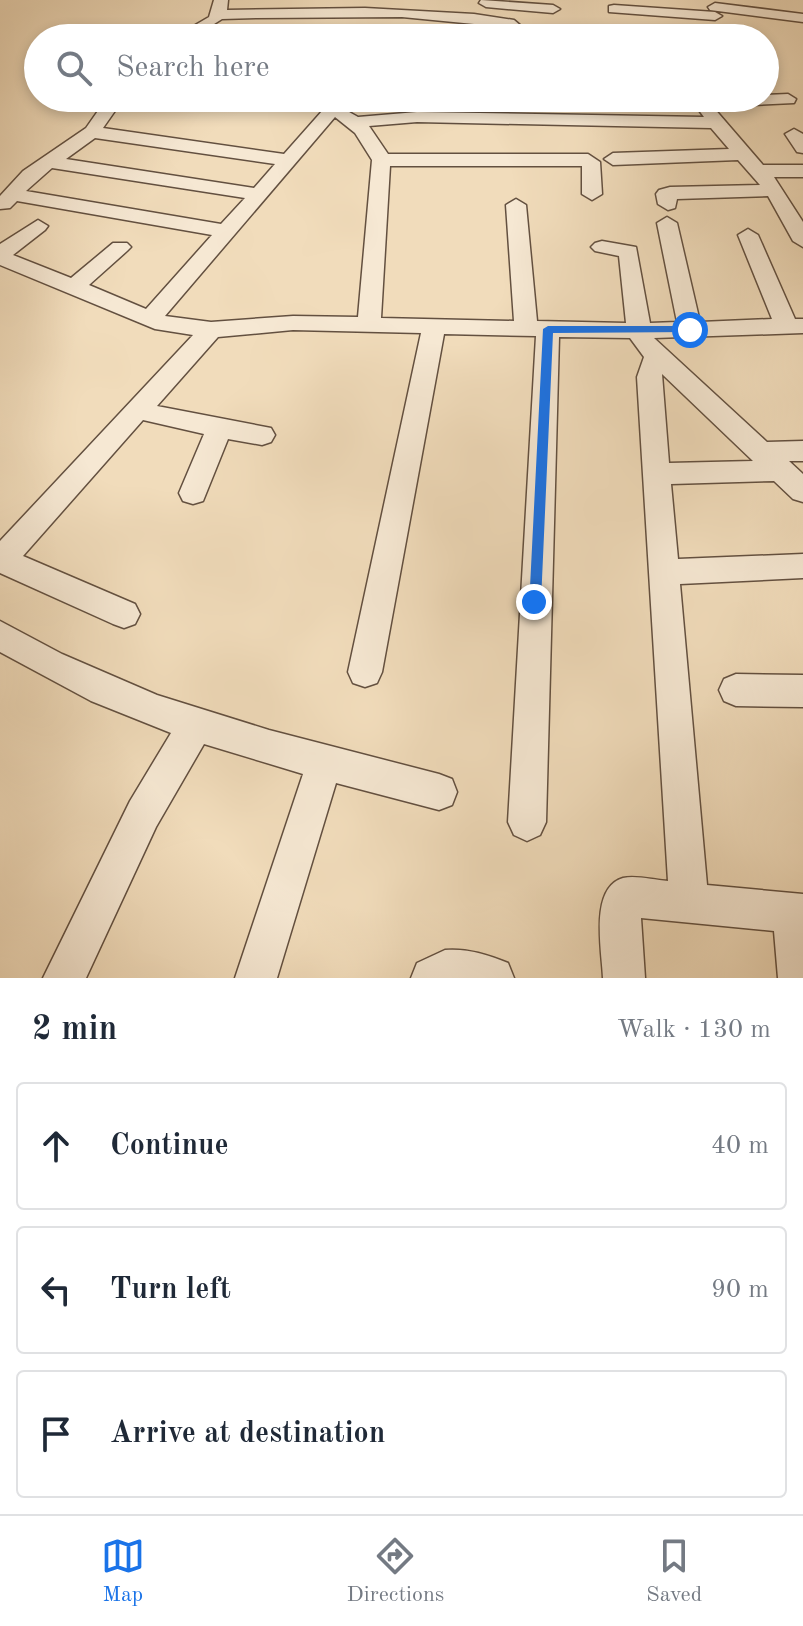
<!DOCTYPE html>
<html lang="en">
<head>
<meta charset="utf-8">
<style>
	body { margin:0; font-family:"Old Standard TT",serif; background:#f2f2f3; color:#1f2937 }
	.stop { position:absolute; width:24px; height:24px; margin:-18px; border:6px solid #1a73e8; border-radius:50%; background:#fff }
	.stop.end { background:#1a73e8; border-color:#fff; box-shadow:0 2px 8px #0008 }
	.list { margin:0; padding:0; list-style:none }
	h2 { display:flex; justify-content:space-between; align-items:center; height:104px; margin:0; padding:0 32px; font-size:34px }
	h2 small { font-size:26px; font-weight:400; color:#747a83 }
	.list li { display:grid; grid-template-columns:52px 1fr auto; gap:24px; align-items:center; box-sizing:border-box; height:128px; margin:0 16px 16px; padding:0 16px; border:2px solid #e0e1e3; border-radius:8px }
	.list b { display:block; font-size:30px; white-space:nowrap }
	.list em { font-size:26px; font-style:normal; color:#747a83 }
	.icon { flex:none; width:44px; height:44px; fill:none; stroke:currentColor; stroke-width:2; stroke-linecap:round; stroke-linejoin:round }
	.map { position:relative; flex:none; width:803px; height:978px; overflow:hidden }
	.search { position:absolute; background:#fff; box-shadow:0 4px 12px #0003; left:24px; right:24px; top:24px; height:88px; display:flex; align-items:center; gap:20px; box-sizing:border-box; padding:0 28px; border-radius:44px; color:#747a83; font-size:30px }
	.sheet { height:536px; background:#fff }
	nav { display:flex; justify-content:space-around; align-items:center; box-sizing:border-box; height:112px; border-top:2px solid #e0e1e3; background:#fff; font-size:22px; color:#747a83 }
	nav a { display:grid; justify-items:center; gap:4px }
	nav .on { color:#1a73e8 }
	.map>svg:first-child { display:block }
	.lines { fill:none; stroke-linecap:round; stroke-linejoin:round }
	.minor-casing { stroke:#635040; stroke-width:3 }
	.minor { fill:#f6e8d3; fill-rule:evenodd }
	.route { fill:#1a73e8 }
</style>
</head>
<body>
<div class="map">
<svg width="803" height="978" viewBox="0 0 803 978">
	<rect width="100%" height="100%" fill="#f1dcbb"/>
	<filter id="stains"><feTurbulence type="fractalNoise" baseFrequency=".0025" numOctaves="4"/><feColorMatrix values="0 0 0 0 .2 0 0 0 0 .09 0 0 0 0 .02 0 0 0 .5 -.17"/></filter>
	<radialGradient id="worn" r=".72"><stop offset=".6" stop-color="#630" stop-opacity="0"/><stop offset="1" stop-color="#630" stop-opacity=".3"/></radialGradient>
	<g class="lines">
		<g class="minor-casing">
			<path id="minor" d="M214,0H228L227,10L365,8L474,14L514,20L521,26L525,38H509L505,27L402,17L257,18L222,19L192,38H173L209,17Z
				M481,0L553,5L560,9L553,13L486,7L479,3Z
				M715,3L803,14V22L710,10L708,7Z
				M614,5L715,12L722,16L715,20L609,12V6Z
				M788,94L796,99L794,103L713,107L763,165H803V177H774L803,222V247L793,241L768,196L677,199L675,208L668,210L658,204L656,194L659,190L670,187L760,185L738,160L613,165L604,159L613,153L729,149L711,128L417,122L369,126L388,154H588L600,162L602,194L592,200L582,194V166H390L381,318L514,321L506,205L516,199L526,205L537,321L626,323L619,256L595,251L591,247L595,243L602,241L636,247L650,323L677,322L657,223L667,217L677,223L700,322L772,319L738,235L748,229L758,235L795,319H803V333L654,338L767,442L803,441V461H789L803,474V502L793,499L774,481L671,484L678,559L803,554V578L680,584L707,885L803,894V978H778L774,931L641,918L645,978H603C602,951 589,888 623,878C636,875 654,880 668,881L637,377L644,357L630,338L559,337L546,822L540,835L527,841L514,835L508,822L536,336L444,334L382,672L377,683L365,687L353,683L348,672L421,333L293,330L218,337L157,406L271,428L275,435L271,442L262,445L228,439L203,501L193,504L183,501L179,493L204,434L143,420L23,556L135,604L140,614L135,624L124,628L113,624L0,573V541L193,335L155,329L0,265V244L38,220L48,226L45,230L13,255L71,278L113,243H127L131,247L127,251L89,285L146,309L212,235L17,201L10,208L0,209V196L23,171L86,128L107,98H124L103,128L284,154L323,110L302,98H324L358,117L417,112L704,117L698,109L580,106L572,101L574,98H765V95ZM335,117L355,133L372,160L358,317L293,316L211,322L165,316ZM95,138L275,164L254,188L66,159ZM52,168L245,198L221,224L26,191ZM662,374L753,461L669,463Z
				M794,129L803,134V153L797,152L785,134Z
				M0,621L62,654L157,695L269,730L439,774L452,779L457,792L452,805L439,810L336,783L277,978H235L303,774L204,744L156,827L86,978H43L130,801L171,733L91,701L0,652Z
				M736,674L803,675V707L736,706L724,701L719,690L724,679Z
				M445,950C467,948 489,955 508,963L514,978H411L417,963Z"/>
		</g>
		<use href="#minor" class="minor"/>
	</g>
	<path class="route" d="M690,326L695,330L693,332L553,333L541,602L534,609L529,607L543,329L548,326Z"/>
	<rect width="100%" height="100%" filter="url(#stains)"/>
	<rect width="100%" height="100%" fill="url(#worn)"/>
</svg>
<div class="stop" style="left:690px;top:330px"></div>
<div class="stop end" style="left:534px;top:602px"></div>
<div class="search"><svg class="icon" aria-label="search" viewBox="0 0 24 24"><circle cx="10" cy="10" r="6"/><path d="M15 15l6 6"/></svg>Search here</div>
</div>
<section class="sheet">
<h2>2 min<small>Walk · 130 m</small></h2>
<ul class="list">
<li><svg class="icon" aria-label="ahead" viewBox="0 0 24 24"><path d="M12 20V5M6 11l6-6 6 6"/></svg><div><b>Continue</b></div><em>40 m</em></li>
<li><svg class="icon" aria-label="left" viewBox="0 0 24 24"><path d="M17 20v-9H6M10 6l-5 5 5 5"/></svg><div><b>Turn left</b></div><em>90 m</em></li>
<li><svg class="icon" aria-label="arrive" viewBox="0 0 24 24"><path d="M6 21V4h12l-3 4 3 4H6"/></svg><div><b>Arrive at destination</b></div></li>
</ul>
</section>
<nav>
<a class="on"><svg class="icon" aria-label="map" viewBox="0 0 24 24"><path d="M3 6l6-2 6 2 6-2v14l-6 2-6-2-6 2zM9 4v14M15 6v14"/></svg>Map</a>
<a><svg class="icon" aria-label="directions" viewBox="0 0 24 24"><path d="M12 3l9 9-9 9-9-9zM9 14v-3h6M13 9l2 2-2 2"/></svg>Directions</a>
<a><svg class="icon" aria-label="saved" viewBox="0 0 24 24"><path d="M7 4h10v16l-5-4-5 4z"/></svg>Saved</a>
</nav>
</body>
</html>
